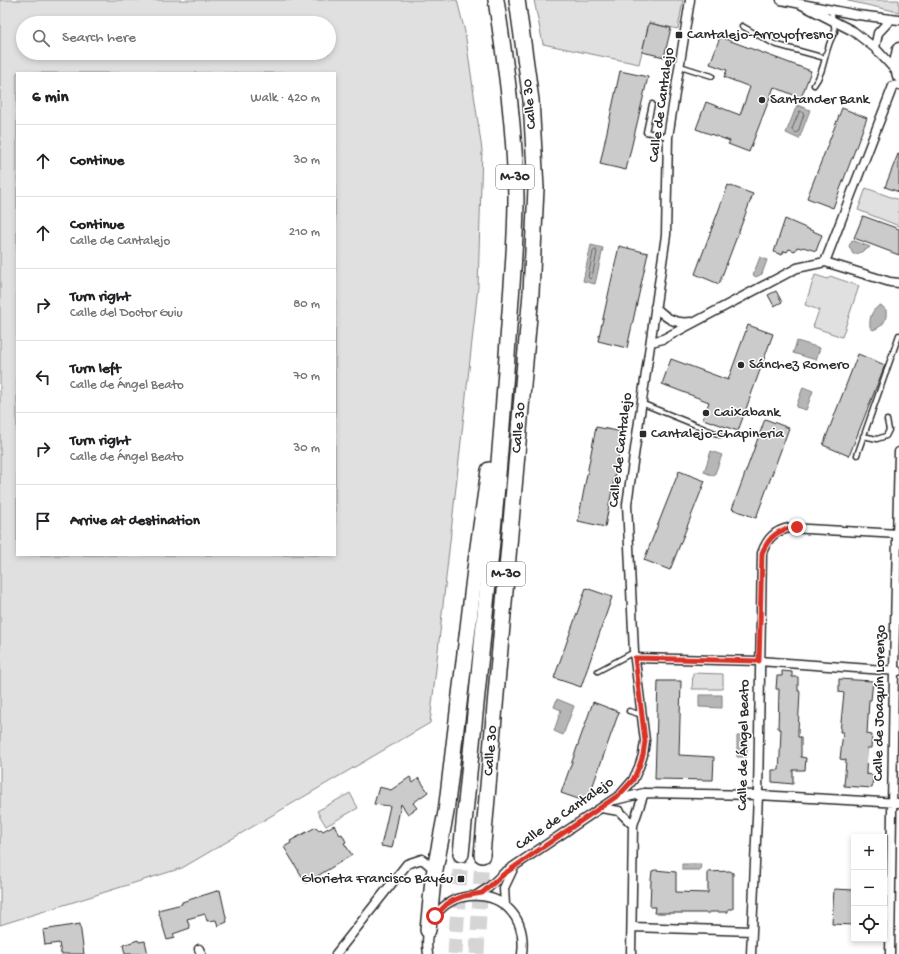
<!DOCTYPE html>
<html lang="en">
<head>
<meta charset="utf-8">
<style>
	body { margin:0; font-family:"Gochi Hand",sans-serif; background:#f2f2f2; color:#202124 }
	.controls { position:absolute; right:12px; bottom:12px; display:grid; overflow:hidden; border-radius:0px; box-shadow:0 2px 6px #0003 }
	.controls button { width:36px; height:36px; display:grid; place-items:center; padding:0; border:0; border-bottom:1px solid #e0e0e0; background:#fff; color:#202124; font:20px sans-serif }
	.stop { position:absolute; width:12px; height:12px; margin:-9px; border:3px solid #d93025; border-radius:50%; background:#fff }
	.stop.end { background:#d93025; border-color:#fff; box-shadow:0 1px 4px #0008 }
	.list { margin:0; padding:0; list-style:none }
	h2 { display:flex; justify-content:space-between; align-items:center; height:52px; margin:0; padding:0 16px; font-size:17px }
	h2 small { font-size:13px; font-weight:400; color:#757577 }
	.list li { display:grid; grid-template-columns:26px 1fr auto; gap:12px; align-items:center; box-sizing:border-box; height:72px; padding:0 16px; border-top:1px solid #e0e0e0 }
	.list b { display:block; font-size:15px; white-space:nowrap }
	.list p { margin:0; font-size:13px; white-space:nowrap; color:#757577 }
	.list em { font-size:13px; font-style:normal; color:#757577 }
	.icon { flex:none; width:22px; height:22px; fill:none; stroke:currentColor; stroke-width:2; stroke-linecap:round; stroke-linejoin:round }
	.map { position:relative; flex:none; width:899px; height:954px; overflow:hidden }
	.search { position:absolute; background:#fff; box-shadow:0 2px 6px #0003; left:16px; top:16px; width:320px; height:44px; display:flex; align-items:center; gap:10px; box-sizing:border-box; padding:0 14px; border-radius:22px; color:#757577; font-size:15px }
	.panel { position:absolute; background:#fff; box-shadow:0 2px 6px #0003; left:16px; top:72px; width:320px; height:484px; border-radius:0px }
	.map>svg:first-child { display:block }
	.green { fill:#e0e0e0; stroke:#868686; fill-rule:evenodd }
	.water { fill:#b6b6b6; stroke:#7e7e7e }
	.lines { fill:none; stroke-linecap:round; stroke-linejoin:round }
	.shore { stroke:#636363; stroke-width:1 }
	.building { fill:#cbcbcb; stroke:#2b2b2b }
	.highway-tunnel { stroke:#d5d5d5; stroke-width:15; stroke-dasharray:15 8; stroke-linecap:butt }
	.lane-casing { stroke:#2b2b2b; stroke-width:7 }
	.street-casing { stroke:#2b2b2b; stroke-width:11 }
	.secondary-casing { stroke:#2b2b2b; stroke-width:15 }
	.highway-casing { stroke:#2b2b2b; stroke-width:18 }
	.lane { stroke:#fff; stroke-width:4 }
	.street { stroke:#fff; stroke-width:8 }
	.secondary { stroke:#fff; stroke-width:12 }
	.highway { stroke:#fff; stroke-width:15 }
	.route { stroke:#d93025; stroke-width:5 }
	.poi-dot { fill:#2b2b2b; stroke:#fff; stroke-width:1.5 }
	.labels { text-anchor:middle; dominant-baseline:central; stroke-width:3; stroke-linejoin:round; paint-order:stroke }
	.shield { fill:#fff; stroke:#6b6b6b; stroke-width:1 }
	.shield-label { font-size:14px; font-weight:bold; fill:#2b2b2b }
	.poi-label { font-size:15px; fill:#2b2b2b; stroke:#fff; text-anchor:start }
	.street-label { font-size:15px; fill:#2b2b2b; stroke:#fff }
</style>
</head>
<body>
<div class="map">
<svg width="899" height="954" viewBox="0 0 899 954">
	<rect width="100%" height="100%" fill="#fff"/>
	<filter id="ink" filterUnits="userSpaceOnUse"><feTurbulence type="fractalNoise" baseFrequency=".025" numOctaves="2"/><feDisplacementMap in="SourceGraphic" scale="8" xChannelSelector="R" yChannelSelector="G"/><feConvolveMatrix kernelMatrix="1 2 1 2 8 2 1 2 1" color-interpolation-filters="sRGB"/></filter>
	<g filter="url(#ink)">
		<path class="green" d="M0,0H457L465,32L482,150L478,287L430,723L182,868L0,925ZM23,23H329V53H23ZM17,73H335V555H17Z
			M534,0H683L678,29L649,23L639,64L543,44Z
			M848,0H899V12L848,1Z
			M866,188L899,200V226L858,210Z
			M815,275L828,279L830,276L859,286L842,337L813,327L819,310L805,305Z
			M693,673L723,674V689H692Z
			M350,793L358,808L326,826L317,811Z"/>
		<path class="water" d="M797,105L810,110L799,139L786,133Z
			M852,240L870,247L869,248L857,254H853L849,246Z
			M591,245L603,248L595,284L583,281Z
			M760,257L767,260L762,274L756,277L753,275Z
			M881,305L886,310C887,320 884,326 873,330L870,327C869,317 872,309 881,305Z
			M797,341L820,348L816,360L793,353Z
			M803,387L813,391L806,410L796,407Z
			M711,451L722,455L714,476L704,472Z
			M699,695H722V708L699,707Z
			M557,699L574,706L563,735L554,731L561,710L554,707Z
			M737,736H747V757H737Z
			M682,864H701L700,870H682Z"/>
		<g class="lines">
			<path class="shore" d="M800,111L804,114L798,132L796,133L792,130Z
				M596,250L597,252L592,277L590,279L588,277L593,252Z"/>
		</g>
		<path class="building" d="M649,23L671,28L664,57L642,52Z
			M720,37L811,71L801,98L774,87L749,152L728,144L730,141L696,129L706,102L740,115L750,87L724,77L727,70L710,64Z
			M620,71L648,77L626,170L600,164Z
			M842,108L867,118L833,208L807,198Z
			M898,154H899V192L885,187Z
			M728,185L753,194L719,284L695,274Z
			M863,216L899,229V255L854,238Z
			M785,219L822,235L816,251L803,247L802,248L797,247L795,251L789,249L787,252L784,251L782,255L774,252Z
			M619,246L648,253L627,348L598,341Z
			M776,291L782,302L774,306L768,295Z
			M748,325L773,334L738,431L703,419L709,402L662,384L671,359L728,380Z
			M858,354L885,365L849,456L823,445Z
			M765,419L789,428L756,518L732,509Z
			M596,427L623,432L605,527L578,521Z
			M679,471L705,481L670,570L644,560Z
			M586,588L612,597L581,687L554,678Z
			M782,671L792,672V677H798V691H800L798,731V737H801V757L806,758L805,770H793V784L772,782V770H779L780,756L781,729H778L779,689H776L777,676H782Z
			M839,679L873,681L871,700H869L867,734L872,735L871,748H867L866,774L873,775L872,788L844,786L846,760L840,759L843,732H840L844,693L839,692Z
			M658,681H681L679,755L714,757L713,780L655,779Z
			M593,702L619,712L587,802L561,793Z
			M410,777L413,783L419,778L428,792L413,803L417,808L408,814L401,804L392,848L381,846L390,806L374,804L379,787L391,790Z
			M334,825L340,835L342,834L346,842L344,843L352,855L306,883L284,847L291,843L290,841L316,827L319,830L321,829L323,831Z
			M655,870L676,872V892L708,893V872L730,871L733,873V909H728V912H709V913H654L655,907H650L651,880L652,871Z
			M834,889L854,890V925L832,924Z
			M220,890L227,922L218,926L216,920L207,921L205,914L187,919L190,928L173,934L175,938L167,940L158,910L182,904V902Z
			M80,924L84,954H61L59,943L45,945L43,930Z
			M138,940L139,942L145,941L148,954H125L123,945Z"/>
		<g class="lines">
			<path class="highway-tunnel" d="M455,954L461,854
				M477,954L482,855"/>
			<g class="lane-casing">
				<path id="lane" d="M742,26L774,44L825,58
					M680,66L712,76
					M814,85C826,70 824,48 835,32L831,9
					M652,104L646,132L668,137
					M641,403L720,435
					M863,436L877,439L886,436L889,430L887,420
					M857,455L899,335
					M598,671L634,652
					M629,711L642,715"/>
			</g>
			<g class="street-casing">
				<path id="street" d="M781,0L858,15L899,20
					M800,4L853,31L875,48L897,72
					M875,48L878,33L891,19
					M825,262L893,86L899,85
					M655,307C667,319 675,324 691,322
					M651,342L663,339L797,268L825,262L890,282L899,283
					M635,658L759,661L898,671
					M615,800L644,793L758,795L899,803
					M601,808L619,811L633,825
					M477,895L488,888L504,873L620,795L633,780L639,767L643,755L645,741L634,652L627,504L666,235L668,137L690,0
					M505,905L504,888L513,869
					M632,927L752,931
					M199,949L201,954
					M336,954L407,864L422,859L435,870
					M428,954C416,878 532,875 522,954
					M631,954L633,825L644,793
					M751,954L758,795L762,553C767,539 774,531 789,528L899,534
					M890,954L894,670L899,452"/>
			</g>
			<g class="secondary-casing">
				<path id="secondary" d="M899,49L896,63L899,76"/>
			</g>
			<g class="highway-casing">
				<g id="highway">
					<path d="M461,854C477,688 496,523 507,356C510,303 516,251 516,197C515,131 506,66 496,0"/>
					<path id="s1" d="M482,855L531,293L536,188L531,100L517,0"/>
					<path d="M428,930L433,880L446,812L476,561L489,470"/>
				</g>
			</g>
			<use href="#lane" class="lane"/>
			<use href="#street" class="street"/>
			<use href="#secondary" class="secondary"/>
			<use href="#highway" class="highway"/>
		</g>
	</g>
	<g class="lines" filter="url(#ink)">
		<path class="route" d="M435,916L447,904L454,900L464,896L482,893L504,874L620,794L633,780L639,767L643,755L645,741L635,658L759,661L762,553C769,536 779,529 797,527"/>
	</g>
	<g class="poi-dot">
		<rect x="675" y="31" width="8" height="8" rx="2"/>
		<circle cx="762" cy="100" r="4"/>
		<circle cx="741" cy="365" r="4"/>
		<circle cx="706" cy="413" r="4"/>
		<rect x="639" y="430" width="8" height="8" rx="2"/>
		<rect x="457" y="875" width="8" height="8" rx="2"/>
	</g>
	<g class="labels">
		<g class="shield">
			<rect x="496" y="165" width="38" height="24" rx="3"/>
			<rect x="487" y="562" width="38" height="24" rx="3"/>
		</g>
		<g class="shield-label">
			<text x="515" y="177">M-30</text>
			<text x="506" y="574">M-30</text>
		</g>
		<g class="poi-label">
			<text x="687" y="35">Cantalejo-Arroyofresno</text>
			<text x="770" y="100">Santander Bank</text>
			<text x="749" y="365">Sánchez Romero</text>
			<text x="714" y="413">Caixabank</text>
			<text x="651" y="434">Cantalejo-Chapineria</text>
			<text x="453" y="879" text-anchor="end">Glorieta Francisco Bayéu</text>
		</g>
		<g class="street-label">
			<text transform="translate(530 104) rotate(-95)">Calle 30</text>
			<text transform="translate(662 105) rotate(-82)">Calle de Cantalejo</text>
			<text stroke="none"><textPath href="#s1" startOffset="429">Calle 30</textPath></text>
			<text transform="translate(621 450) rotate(-83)">Calle de Cantalejo</text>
			<text transform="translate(880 703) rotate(-89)">Calle de Joaquín Lorenzo</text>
			<text transform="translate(744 745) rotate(-89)">Calle de Ángel Beato</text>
			<text stroke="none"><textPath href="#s1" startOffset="105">Calle 30</textPath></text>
			<text transform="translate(565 814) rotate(-35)">Calle de Cantalejo</text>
		</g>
	</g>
</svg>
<div class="controls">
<button>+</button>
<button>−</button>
<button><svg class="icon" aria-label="locate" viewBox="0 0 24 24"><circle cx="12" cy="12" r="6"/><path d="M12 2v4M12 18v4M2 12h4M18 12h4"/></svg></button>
</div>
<div class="stop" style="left:435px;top:916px"></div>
<div class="stop end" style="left:797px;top:527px"></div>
<div class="search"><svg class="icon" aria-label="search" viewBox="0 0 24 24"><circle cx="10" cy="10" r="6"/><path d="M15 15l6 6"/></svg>Search here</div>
<section class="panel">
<h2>6 min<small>Walk · 420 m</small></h2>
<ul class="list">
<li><svg class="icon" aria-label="ahead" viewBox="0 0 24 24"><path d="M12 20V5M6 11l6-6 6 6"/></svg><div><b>Continue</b></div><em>30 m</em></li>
<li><svg class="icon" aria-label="ahead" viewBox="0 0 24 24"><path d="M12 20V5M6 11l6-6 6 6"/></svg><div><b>Continue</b><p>Calle de Cantalejo</p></div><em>210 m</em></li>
<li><svg class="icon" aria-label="right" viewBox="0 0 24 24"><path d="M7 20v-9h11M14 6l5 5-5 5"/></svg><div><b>Turn right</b><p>Calle del Doctor Guiu</p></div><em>80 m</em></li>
<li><svg class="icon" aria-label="left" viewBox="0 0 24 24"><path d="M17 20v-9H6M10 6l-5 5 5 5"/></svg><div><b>Turn left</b><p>Calle de Ángel Beato</p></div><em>70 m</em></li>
<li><svg class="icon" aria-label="right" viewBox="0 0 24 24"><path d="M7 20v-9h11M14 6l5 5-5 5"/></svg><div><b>Turn right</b><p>Calle de Ángel Beato</p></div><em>30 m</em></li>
<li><svg class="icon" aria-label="arrive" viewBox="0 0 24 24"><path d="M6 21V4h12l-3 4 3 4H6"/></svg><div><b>Arrive at destination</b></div></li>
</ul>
</section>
</div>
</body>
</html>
